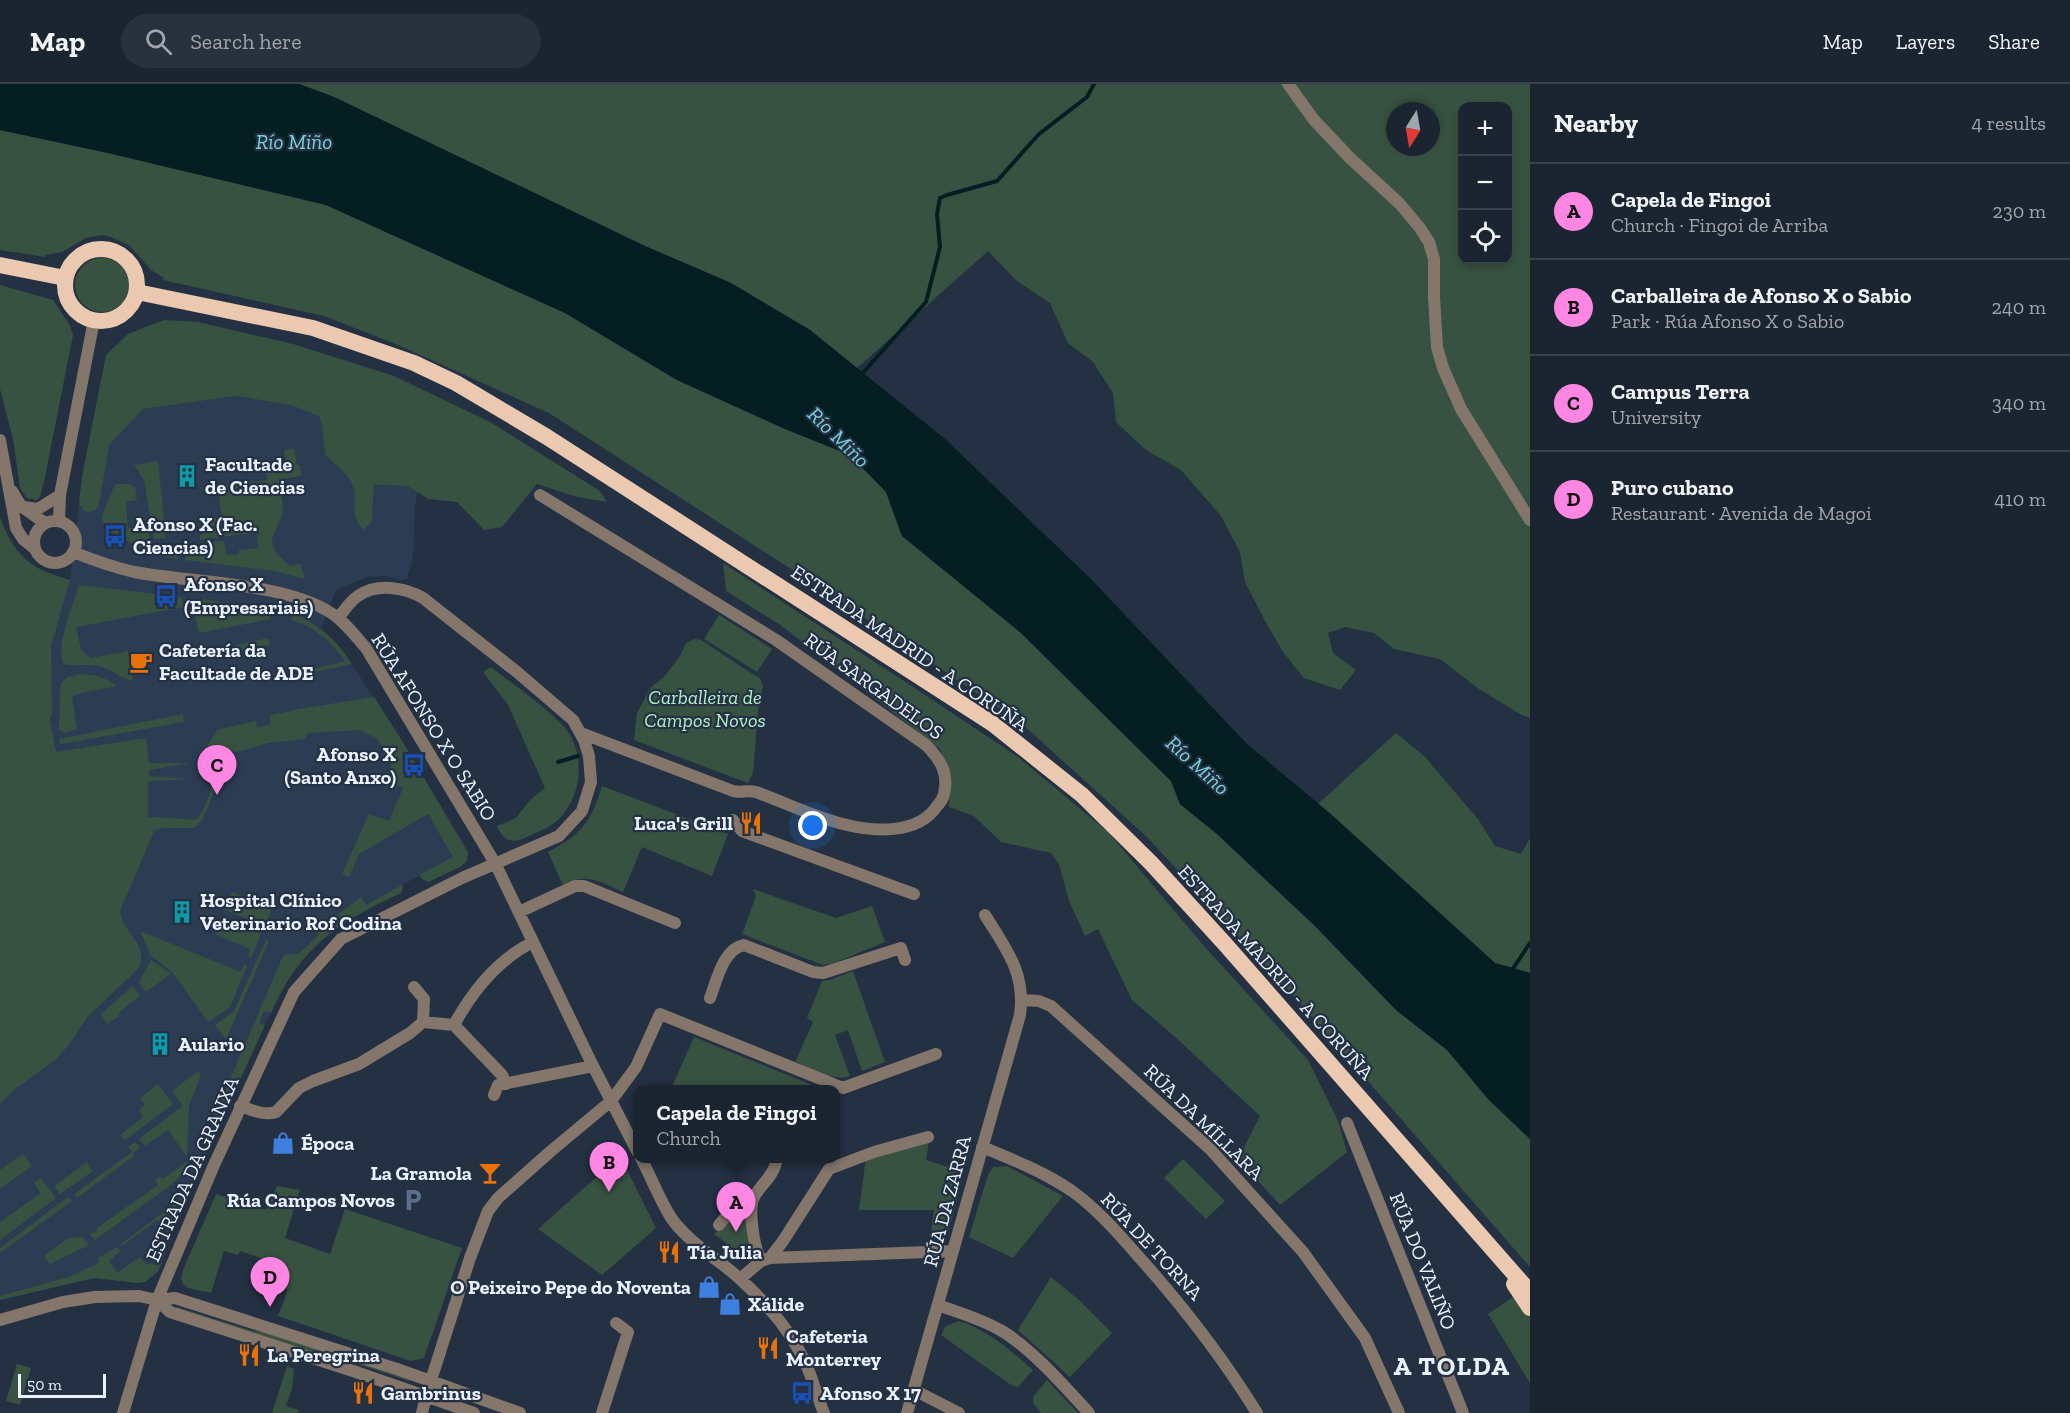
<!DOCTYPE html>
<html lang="en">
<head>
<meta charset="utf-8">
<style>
	body { margin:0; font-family:"Zilla Slab",serif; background:#28313e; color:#f1f3f6 }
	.controls { position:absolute; right:18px; top:18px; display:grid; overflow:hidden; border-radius:12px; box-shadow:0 3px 9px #0003 }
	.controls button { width:54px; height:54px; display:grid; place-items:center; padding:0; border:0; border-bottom:2px solid #39424d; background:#1b2532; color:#f1f3f6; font:30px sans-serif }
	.compass { position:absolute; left:1386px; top:18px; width:54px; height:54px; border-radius:50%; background:#1b2532; box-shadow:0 3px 9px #0003; rotate:191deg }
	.scale { position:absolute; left:18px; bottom:15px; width:88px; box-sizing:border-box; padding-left:6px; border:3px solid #e9f2fe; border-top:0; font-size:16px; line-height:21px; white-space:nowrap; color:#e9f2fe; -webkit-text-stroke:4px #243143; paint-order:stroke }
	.you { position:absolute; left:813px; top:742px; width:21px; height:21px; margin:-15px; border:4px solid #fff; border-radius:50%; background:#1a73e8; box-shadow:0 0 0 9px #1a73e833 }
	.badge { display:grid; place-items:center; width:39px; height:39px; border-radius:50%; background:#fd86e2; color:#111; font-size:20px; font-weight:700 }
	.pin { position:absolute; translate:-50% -50px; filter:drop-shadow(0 2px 3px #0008) }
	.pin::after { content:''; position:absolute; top:32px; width:21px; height:18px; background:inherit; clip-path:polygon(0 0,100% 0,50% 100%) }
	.popup { position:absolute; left:633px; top:1001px; width:207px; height:78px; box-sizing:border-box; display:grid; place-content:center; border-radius:12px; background:#1b2532; filter:drop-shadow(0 2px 4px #0005); font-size:20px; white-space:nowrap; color:#a0a5ac }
	.popup b { font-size:22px; color:#f1f3f6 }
	.popup::after { content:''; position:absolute; left:50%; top:100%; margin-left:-12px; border:12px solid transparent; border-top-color:#1b2532 }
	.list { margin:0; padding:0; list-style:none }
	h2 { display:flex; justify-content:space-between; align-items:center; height:78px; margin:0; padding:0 24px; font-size:26px }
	h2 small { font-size:20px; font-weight:400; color:#a0a5ac }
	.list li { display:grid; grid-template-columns:39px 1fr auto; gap:18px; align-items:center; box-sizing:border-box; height:96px; padding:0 24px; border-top:2px solid #39424d }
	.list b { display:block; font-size:22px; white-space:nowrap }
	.list p { margin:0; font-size:20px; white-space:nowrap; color:#a0a5ac }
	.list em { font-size:20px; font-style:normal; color:#a0a5ac }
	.icon { flex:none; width:33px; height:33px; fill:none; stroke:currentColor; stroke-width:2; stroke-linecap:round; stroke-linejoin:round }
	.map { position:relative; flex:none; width:1530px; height:1329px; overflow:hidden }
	header { display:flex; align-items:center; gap:36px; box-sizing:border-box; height:84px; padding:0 30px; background:#1b2532; border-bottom:2px solid #39424d }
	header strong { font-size:28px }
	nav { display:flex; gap:33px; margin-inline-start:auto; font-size:21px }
	.search { width:420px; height:54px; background:#28313e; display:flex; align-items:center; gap:15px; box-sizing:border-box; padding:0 21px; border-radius:33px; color:#a0a5ac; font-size:22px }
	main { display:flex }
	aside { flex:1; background:#1b2532 }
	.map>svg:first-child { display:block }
	.built { fill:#2c3d53 }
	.green { fill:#385241; fill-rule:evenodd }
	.water { fill:#041e22 }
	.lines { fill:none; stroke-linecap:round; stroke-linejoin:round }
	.stream { stroke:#041e22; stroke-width:4 }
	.minor { stroke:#84766b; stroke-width:12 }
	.tertiary { stroke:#84766b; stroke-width:12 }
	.trunk { stroke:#eac9b0; stroke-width:16 }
	.labels { text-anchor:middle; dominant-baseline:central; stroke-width:4.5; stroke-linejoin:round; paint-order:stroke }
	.poi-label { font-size:20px; font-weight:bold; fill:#e9f2fe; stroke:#243143; text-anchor:start }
	.street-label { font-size:20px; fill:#e9f2fe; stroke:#243143 }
	.park-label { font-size:20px; font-style:italic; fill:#b2efc6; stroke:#243143 }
	.water-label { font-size:21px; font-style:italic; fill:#7acfda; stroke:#243143 }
	.district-label { font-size:26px; font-weight:bold; letter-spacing:1.5px; fill:#e9f2fe; stroke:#243143 }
</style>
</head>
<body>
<header>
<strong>Map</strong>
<div class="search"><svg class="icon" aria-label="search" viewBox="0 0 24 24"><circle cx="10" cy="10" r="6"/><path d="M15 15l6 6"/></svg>Search here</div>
<nav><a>Map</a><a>Layers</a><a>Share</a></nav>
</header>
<main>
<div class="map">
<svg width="1530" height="1329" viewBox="0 0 1530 1329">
	<rect width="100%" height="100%" fill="#243143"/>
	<path class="built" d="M236,312L291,321L319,332L322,341L325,371L341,385L353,401L409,402L418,408L415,421L413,472L407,495L401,496L386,492L367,493L336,506L321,544L341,564L404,660L465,762L468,769L467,777L460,783L428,798L419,792L402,801L401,809L365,825L341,840L318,859L291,890L260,950L173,1143L165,1164L166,1168L163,1177L158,1187L151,1194L71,1192L0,1212V433L9,455L15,465L35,484L70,496L83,387L143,325Z"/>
	<path class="green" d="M299,0H1530V634L1520,630L1479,605L1440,575L1394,565L1374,549L1345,543L1328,549L1333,569L1356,586L1340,606L1304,594L1283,568L1264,535L1245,498L1240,468L1221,432L1181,386L1146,366L1116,338L1113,309L1093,278L1068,259L1050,219L1017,197L988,167L857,284L810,246L731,199L645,162L334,13ZM1462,22H1508V176H1462ZM1395,27H1431V63H1395Z
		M0,46L108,69L326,121L565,229L677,296L785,345L850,371L886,408L902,452L1021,549L1171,697L1180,720L1217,750L1315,842L1396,926L1447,966L1489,1016L1530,1055V1183L1299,918L1147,753L1021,639L808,496L549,329L398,261L324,232L163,196L164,194L151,186L130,162L111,153L103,151L86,154L62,168L45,171V173L0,166Z
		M75 201a27 27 0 1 1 54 0a27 27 0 1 1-54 0Z
		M0,201L53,216L69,240L73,251L44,398L40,413L36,416L27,414L20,404L13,355L0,305Z
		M164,236L198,238L293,260L394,292L490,338L600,407L607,418L577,413L537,400L502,443L484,446L457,418L428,415L408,402L374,401L372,438L363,446C347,428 360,415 352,400C346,388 334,379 325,371L322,341L319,332L291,321L236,312L143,325L109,361L99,420C96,427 91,429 84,427L79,418L83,387L106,271L128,250Z
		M294,364L297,381H300L301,392L281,395C279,405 283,414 283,424C282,445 261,454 280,473C284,477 287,480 292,482L300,479L305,495L275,487L185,476L184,461L224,457L226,471L239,470V466L258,464L257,451H259V448L200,456V451H202L201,436L222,433L217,402L267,396L266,388L287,385L284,366Z
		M158,377L166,454L154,455L144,396L134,381Z
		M115,400H130L135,403L137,416L126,418L128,444L147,443L151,461L159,465L177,464L178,475L151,470L108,446L103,440L102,432Z
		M0,433C15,473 29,484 70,496L51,562L52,628L50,636L56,668L146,654L149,679H190L149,686V692L189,695L148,697V734L159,733L195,736C205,728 209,712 212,699L202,695V670L217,646L256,637L257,644L271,640L270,631L293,627V626L374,613L404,660L468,769L467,777L460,783L428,798L422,795L419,791L453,773L428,730L359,770L349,793L342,790L369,730L389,737L403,704L385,696L393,677L376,654L359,646L308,649L305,655L268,659L237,668L229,667L228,671L230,672L202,736L194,744H162L154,747L120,827C123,851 149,858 139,884L88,932L68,962L55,976L14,1006L0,1020Z
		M723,479L904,597L1018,673L1108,748L1204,862L1308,976L1338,1037L1347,1068L1280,1121L1238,1075L1260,1032L1174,952L1132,916L1098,845L1085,852L1069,817L1059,780L1051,769L1001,758L974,732L949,723L950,689L940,665L779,540L726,507Z
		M79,501L181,513L184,523L76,543L81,566L91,574L128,567L133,597C123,596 113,586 102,583C89,579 76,583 63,580C56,562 73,520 79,501Z
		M191,514L269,524L271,535L199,549Z
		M290,528C319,541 334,553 352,580L310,589V586L345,577C331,557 315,543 292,536Z
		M719,531L772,565L757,588L704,555Z
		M268,554L270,561L204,574L203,568Z
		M695,555L701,556L751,589L760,594L763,602L758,627L753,689L748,699L634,656L637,629L651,603L663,594L680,572L686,559Z
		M491,583C511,599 555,629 569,649C585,675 581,713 559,735C553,741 543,746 535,749C527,753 518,759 509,756C503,754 500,748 497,742L516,734L531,715L545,704L508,621L483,588Z
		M81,590C95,591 106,593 117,602L81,609L72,613L77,645L65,649L59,646L60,607L61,600L67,593Z
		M183,630L184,638L60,660L59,655Z
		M1396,649L1424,672L1478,735L1495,762L1521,770L1530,754V889L1495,879L1318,720Z
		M602,702L728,750L712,792L642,763L623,808C599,798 588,788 563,801L548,768C582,750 591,738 602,702Z
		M402,801L403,803L401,809C338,838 300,863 271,929L264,927L259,939L265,941L206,1071L217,1026L282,874L286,870H298L315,855L323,842L361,813L366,821Z
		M753,805L836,834L872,822L885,858L834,879L823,881L742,850L756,812Z
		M232,808L268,823L271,815L275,817L265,842L225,826Z
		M222,833L261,850L251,874L248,872L250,865L215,850Z
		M140,847L241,888L244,880L247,882L230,923L208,938L173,889L151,872Z
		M266,856L269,857L226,955L215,941L234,927Z
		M151,876L171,890L146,908L139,898Z
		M853,887L885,978L862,987L848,946L835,951L850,992C832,998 812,985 795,978L813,938L807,934L822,897L830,896Z
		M133,902L140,912L118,929L120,932L107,940L101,930Z
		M694,953L822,1005H671Z
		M198,987L201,991L189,1022L187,1073L168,1046L145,1062L139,1055L183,1022L172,1007Z
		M158,1000L173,1020L125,1056L120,1051L143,1033L139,1026L145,1021L140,1014Z
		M929,1057L926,1076L964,1088L949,1146L944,1154L930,1156L934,1126H859L866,1073Z
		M135,1058L140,1064L133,1069L134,1072L77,1114L74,1110L132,1068L128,1063Z
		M23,1070L32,1082L0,1105V1086Z
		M620,1072L656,1144L602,1191L538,1145Z
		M1183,1075L1225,1117L1206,1135L1164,1094Z
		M188,1077L180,1092L172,1100L95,1156L90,1150L97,1148V1144L158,1101L155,1096L160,1092L163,1095Z
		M87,1078L93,1087L60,1110L54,1102Z
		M1007,1082L1063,1112L1013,1174L969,1153L988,1091L993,1083Z
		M41,1094L56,1114L0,1156V1138L41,1109L34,1099Z
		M277,1102L300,1106L285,1154L330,1170L345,1125L462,1164L424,1274L411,1277L278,1232C283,1219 291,1205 285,1192L271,1187L273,1178L240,1167L238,1171L224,1167L211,1209L188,1204L183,1200L181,1194L183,1186L216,1110L266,1126Z
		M188,1110L173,1143L166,1133L159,1138L157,1136L122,1162L121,1160Z
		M68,1113L72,1117L0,1169V1164Z
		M746,1131L752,1160L742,1171L714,1150L727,1136Z
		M82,1153L89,1161L50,1180L44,1172L68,1154Z
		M117,1163L121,1167L109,1177L117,1189L140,1173L147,1181L151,1179L157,1182L162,1179L158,1187L145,1198L137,1199L94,1194L0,1216V1212L71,1192L99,1179L98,1174Z
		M1051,1193L1080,1217L1112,1249L1070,1293L1018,1246Z
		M1516,1211L1530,1233V1299L1488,1230Z
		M177,1223L250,1246L284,1252L411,1296L410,1297L338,1274L307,1268L176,1225Z
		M959,1237C988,1246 1010,1266 1033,1286L1018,1303L1011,1301L941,1251L946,1242Z
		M17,1280L31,1284L20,1321L6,1317Z
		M287,1282L294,1285L292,1305L286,1322L299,1326L298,1329H272Z
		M1047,1296L1078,1329H1041L1033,1319V1313Z"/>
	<path class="water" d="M0,0H299L334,13L645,162L731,199L810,246L945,355L1091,495L1247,660L1332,731L1495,879L1530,889V1055L1489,1016L1447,966L1396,926L1315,842L1217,750L1180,720L1171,697L1021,549L902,452L886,408L850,371L785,345L677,296L565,229L326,121L108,69L0,46Z"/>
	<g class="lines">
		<path class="stream" d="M861,291L926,218L940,163L937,130L940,114L947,111L997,97L1039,50L1087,13L1094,0
			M558,678L578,672
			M1512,886L1530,859"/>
		<path class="minor" d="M0,356L16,444L23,455L34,464
			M12,407L21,422L45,439
			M540,411L776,556L926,661C940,675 949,689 944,710C943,715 940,719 937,722C918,751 873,748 843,740C814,733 784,718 756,708C748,706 741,709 733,707L581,649
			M24,423L38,425L60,411
			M34 458a21 21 0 1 1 42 0a21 21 0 1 1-42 0Z
			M59,437L60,411L94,236
			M73,468C93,476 113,483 134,488C191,499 294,498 338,534C348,542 357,554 366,564L495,779L593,982L637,1067
			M733,736L742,747L914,810
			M519,828L575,802H584L675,839
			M414,903L424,915L423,938
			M710,914C717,896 723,865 744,861L813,888L823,889L901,864L905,876
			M1022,916L1039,917L1051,922L1210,1065L1303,1168L1365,1254L1399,1329
			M454,941L502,991L506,1000
			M494,1011L498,1001L593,982
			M240,1022C252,1026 264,1032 276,1028L299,1004L313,997L359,980L410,949L423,938L454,941C473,906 497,876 533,858
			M1347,1039L1463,1329
			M982,1063C1014,1076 1044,1088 1072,1107C1097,1125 1118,1149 1138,1172C1183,1222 1221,1271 1257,1329
			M641,1074C651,1093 659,1114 670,1132C685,1156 718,1175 739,1194C767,1219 794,1251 808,1285C814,1300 818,1315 824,1329
			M719,1141C728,1129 735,1125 750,1128
			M770,1174L783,1157L829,1085L874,1068L928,1053
			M761,1177C754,1163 747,1124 755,1111C763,1099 775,1090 777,1074
			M740,1195L761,1177L770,1174L953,1167
			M157,1216L170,1228L353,1287L474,1329
			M938,1221C960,1229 982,1235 1002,1247C1032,1265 1065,1303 1089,1329
			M0,1236L63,1218L95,1213L139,1212L157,1216L175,1214L397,1285L520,1329
			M914,1306L959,1329
			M123,1329L157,1216L214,1081L294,908L341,855L462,794L559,752L582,727L591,698L589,672L584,656L573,636L517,588L423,514C404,503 377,499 358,512C350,517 344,527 338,534
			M422,1329L426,1312L470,1174L488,1127L498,1114L551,1067L611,1017L636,983L660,930L843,1004L936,970
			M602,1329L628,1248L616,1239
			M907,1329L1020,931C1026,889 1006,865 985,831"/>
		<path class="tertiary" d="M1288,0L1314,36L1350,74L1400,120L1420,144L1429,158L1434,175V213L1437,263L1443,284L1461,325L1530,436"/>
		<path class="trunk" d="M65 201a36 36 0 1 1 72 0a36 36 0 1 1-72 0Z
			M0,181L65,194
			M137,208L313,244L414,279L456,299L547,353L993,640L1082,711L1151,779L1225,860L1530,1208
			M1514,1200L1530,1224"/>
	</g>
	<defs>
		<g id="building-bare" transform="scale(1.8)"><path d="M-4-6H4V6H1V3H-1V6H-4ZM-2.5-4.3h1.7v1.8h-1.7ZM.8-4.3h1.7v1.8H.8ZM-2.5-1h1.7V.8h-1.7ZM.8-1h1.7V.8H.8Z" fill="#0f9aa8" stroke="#243143" stroke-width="2.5" paint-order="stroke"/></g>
		<g id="bus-bare" transform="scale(1.8)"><path d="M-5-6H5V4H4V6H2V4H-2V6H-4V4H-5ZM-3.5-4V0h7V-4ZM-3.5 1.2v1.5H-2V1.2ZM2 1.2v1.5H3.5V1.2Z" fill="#1a4fb4" stroke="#243143" stroke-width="2.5" paint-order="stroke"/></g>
		<g id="cafe-bare" transform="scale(1.8)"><path d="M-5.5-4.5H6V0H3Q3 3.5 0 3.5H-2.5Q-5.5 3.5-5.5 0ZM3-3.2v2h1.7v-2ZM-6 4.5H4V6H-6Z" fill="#e8710a" stroke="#243143" stroke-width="2.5" paint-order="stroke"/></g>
		<g id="restaurant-bare" transform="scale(1.8)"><path d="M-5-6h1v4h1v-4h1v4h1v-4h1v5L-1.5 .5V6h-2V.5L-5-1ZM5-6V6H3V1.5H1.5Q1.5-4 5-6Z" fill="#e8710a" stroke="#243143" stroke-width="2.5" paint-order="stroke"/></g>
		<g id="shop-bare" transform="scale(1.8)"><path d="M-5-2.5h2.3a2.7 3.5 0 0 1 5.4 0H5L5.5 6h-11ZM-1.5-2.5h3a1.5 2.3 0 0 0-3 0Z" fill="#3f7fe0" stroke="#243143" stroke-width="2.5" paint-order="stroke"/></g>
		<g id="bar-bare" transform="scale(1.8)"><path d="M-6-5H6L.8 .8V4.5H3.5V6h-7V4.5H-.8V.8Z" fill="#e8710a" stroke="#243143" stroke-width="2.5" paint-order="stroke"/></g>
		<g id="parking-bare" transform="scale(1.8)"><path d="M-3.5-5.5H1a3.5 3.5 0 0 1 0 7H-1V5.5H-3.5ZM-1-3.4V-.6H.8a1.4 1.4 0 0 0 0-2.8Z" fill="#5c6f8a" stroke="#243143" stroke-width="2.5" paint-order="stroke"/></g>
	</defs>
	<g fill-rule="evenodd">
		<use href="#building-bare" x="187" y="392"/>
		<use href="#bus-bare" x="115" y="452"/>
		<use href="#bus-bare" x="166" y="512"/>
		<use href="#cafe-bare" x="141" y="578"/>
		<use href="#bus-bare" x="414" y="681"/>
		<use href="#restaurant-bare" x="751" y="739"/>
		<use href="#building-bare" x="182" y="828"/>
		<use href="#building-bare" x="160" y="960"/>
		<use href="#shop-bare" x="283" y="1059"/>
		<use href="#bar-bare" x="490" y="1089"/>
		<use href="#parking-bare" x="413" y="1116"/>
		<use href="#restaurant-bare" x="669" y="1168"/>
		<use href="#shop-bare" x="709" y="1203"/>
		<use href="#shop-bare" x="730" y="1220"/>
		<use href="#restaurant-bare" x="768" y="1264"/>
		<use href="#restaurant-bare" x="249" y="1271"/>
		<use href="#restaurant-bare" x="363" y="1309"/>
		<use href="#bus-bare" x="802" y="1309"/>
	</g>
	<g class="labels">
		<g class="poi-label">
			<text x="205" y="380">Facultade<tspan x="205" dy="23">de Ciencias</tspan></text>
			<text x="133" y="440">Afonso X (Fac.<tspan x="133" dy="23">Ciencias)</tspan></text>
			<text x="184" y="500">Afonso X<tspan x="184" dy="23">(Empresariais)</tspan></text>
			<text x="159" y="566">Cafetería da<tspan x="159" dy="23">Facultade de ADE</tspan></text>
			<text x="396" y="670" text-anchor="end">Afonso X<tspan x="396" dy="23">(Santo Anxo)</tspan></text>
			<text x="733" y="739" text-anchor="end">Luca's Grill</text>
			<text x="200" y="816">Hospital Clínico<tspan x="200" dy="23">Veterinario Rof Codina</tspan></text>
			<text x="178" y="960">Aulario</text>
			<text x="301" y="1059">Época</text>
			<text x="472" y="1089" text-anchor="end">La Gramola</text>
			<text x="395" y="1116" text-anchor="end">Rúa Campos Novos</text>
			<text x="687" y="1168">Tía Julia</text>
			<text x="691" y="1203" text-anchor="end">O Peixeiro Pepe do Noventa</text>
			<text x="748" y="1220">Xálide</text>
			<text x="786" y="1252">Cafeteria<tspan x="786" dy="23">Monterrey</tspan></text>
			<text x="267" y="1271">La Peregrina</text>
			<text x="381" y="1309">Gambrinus</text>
			<text x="820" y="1309">Afonso X 17</text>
		</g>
		<g class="street-label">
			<text transform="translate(910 564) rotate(34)">ESTRADA MADRID - A CORUÑA</text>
			<text transform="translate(874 602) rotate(36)">RÚA SARGADELOS</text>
			<text transform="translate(434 643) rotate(58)">RÚA AFONSO X O SABIO</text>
			<text transform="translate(1276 888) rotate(48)">ESTRADA MADRID - A CORUÑA</text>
			<text transform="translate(1204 1038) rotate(44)">RÚA DA MÍLLARA</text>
			<text transform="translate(192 1085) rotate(-66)">ESTRADA DA GRANXA</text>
			<text transform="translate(947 1117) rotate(-75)">RÚA DA ZARRA</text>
			<text transform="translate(1152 1162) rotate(47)">RÚA DE TORNA</text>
			<text transform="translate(1423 1177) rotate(68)">RÚA DO VALIÑO</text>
		</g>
		<g class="park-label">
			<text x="705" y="613">Carballeira de<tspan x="705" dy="23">Campos Novos</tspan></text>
		</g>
		<g class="water-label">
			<text x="294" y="57">Río Miño</text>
			<text transform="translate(839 353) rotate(44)">Río Miño</text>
			<text transform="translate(1198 681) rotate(42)">Río Miño</text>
		</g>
		<g class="district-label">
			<text x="1452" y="1282">A TOLDA</text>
		</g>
	</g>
</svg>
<div class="controls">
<button>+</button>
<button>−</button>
<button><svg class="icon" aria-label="locate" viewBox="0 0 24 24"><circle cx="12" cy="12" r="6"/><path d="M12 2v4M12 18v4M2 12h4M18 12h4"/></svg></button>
</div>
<svg class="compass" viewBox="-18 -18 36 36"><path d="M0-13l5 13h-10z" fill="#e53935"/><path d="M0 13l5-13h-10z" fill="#a0a5ac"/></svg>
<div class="scale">50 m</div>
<div class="you"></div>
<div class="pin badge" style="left:736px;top:1148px">A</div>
<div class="popup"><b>Capela de Fingoi</b>Church</div>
<div class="pin badge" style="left:609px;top:1108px">B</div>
<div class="pin badge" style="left:217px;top:711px">C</div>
<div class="pin badge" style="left:270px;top:1223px">D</div>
</div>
<aside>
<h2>Nearby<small>4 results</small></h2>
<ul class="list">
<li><span class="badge">A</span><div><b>Capela de Fingoi</b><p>Church · Fingoi de Arriba</p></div><em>230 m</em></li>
<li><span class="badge">B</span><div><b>Carballeira de Afonso X o Sabio</b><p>Park · Rúa Afonso X o Sabio</p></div><em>240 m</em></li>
<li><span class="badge">C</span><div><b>Campus Terra</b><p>University</p></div><em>340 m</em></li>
<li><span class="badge">D</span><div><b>Puro cubano</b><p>Restaurant · Avenida de Magoi</p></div><em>410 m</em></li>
</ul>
</aside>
</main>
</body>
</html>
